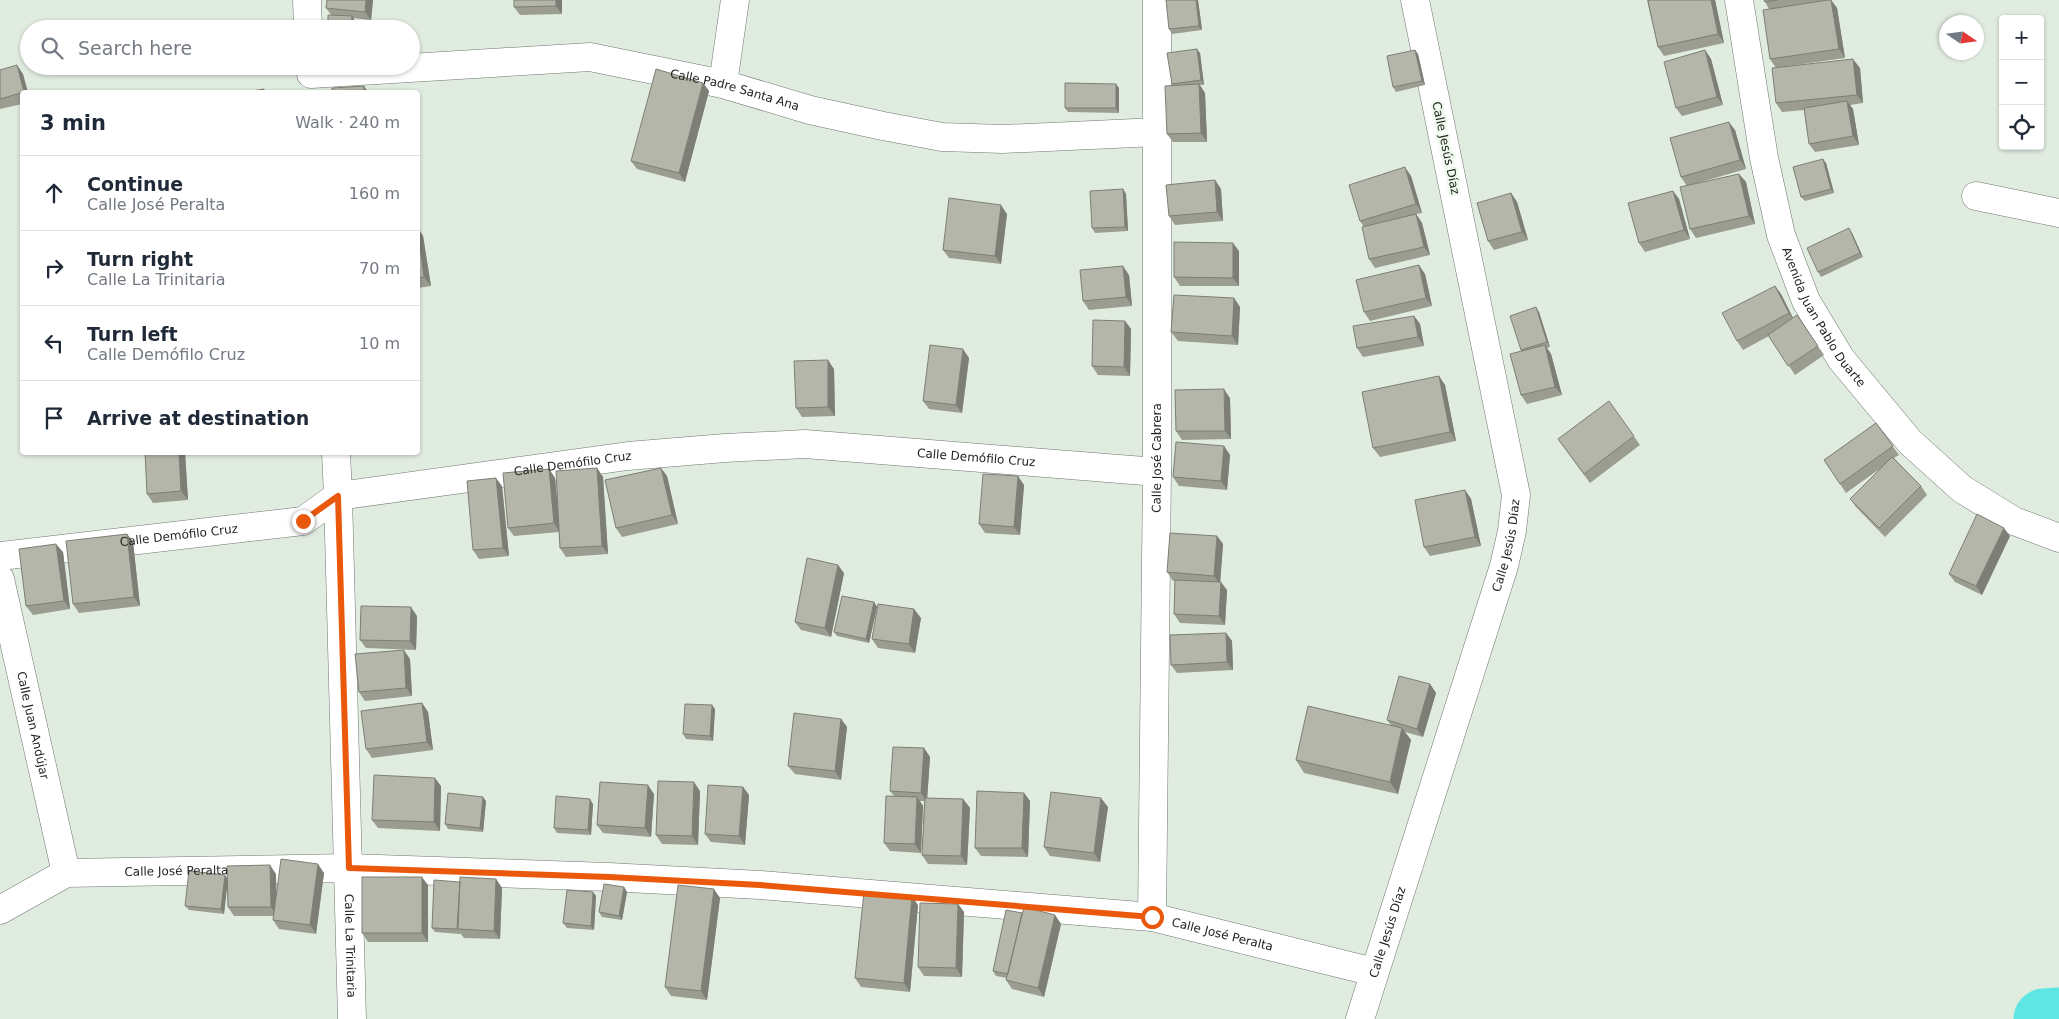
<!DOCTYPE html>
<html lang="en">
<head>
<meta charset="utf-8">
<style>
	body { margin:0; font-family:"DejaVu Sans",sans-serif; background:#f6f6f7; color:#1f2937 }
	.controls { position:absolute; right:15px; top:15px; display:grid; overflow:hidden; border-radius:5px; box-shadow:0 1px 4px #0004 }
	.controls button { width:45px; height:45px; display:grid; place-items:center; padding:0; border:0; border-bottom:1px solid #e0e1e3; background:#fff; color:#1f2937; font:25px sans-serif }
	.compass { position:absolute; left:1939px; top:15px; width:45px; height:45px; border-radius:50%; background:#fff; box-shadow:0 1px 4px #0004; rotate:103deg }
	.stop { position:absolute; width:15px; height:15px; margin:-11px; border:4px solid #ea580c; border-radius:50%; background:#fff }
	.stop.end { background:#ea580c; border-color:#fff; box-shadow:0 1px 5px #0008 }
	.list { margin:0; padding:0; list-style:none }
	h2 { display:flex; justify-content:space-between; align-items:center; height:65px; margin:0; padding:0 20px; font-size:21px }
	h2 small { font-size:16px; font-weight:400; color:#747a83 }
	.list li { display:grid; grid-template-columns:32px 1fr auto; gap:15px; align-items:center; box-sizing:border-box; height:75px; padding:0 20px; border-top:1px solid #e0e1e3 }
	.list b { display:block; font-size:19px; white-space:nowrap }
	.list p { margin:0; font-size:16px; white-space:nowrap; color:#747a83 }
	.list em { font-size:16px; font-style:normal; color:#747a83 }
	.icon { flex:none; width:28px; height:28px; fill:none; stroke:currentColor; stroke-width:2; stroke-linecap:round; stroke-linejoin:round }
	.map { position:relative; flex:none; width:2059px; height:1019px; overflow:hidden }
	.search { position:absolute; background:#fff; box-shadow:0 1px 4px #0004; left:20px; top:20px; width:400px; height:55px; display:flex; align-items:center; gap:12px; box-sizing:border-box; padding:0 18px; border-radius:28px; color:#747a83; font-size:19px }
	.panel { position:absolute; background:#fff; box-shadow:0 1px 4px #0004; left:20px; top:90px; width:400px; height:365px; border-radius:5px }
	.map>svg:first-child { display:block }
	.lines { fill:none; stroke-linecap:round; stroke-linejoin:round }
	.river { stroke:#5ee6e2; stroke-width:61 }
	.street-casing { stroke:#6f786e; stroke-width:29 }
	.secondary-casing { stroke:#6f786e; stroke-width:29 }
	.street { stroke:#fff; stroke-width:28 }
	.secondary { stroke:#fff; stroke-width:28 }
	.wall { fill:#9a9d90 }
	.shaded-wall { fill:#7d7f76 }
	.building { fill:#b3b6a8; stroke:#7d7f76 }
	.route { stroke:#ea580c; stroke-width:6 }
	.labels { text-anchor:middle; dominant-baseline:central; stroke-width:5; stroke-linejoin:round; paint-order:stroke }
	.street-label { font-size:12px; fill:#222521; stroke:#eff9ed }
</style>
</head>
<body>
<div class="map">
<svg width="2059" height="1019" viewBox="0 0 2059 1019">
	<rect width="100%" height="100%" fill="#e1ece0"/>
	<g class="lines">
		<path class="river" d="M2044,1019L2059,1018"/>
		<g class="street-casing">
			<g id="street">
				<path d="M307,0L308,29"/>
				<path id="s1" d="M311,74L590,57L723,84L810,110L883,126L942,137L1003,139L1157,132"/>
				<path d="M723,84L735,0"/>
				<path d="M1976,196L2059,213"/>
				<path id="s2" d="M336,452L338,496L352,1019"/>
				<path id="s3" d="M0,556L303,521L338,496L628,456L725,448L805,444L1157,472"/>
				<path id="s4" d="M0,579L66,873"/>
				<path id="s5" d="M0,910L66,873L349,868L609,877L760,885L1152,917L1374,972"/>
				<path id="s6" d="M1152,917L1157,472V0"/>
				<path id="s7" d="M1360,1019L1504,566L1512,531L1516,495L1415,0"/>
			</g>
		</g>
		<g class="secondary-casing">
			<g id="secondary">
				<path id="s8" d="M1739,0L1764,158L1781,235L1806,301L1841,359L1910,442L1962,489L2014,521L2059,538"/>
			</g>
		</g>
		<use href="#street" class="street"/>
		<use href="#secondary" class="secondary"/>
	</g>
	<path class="wall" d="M327,0H373L371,20L353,18L355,21L332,16L326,8Z
		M562,0V14L520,15L514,7Z
		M1198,0L1202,30L1172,34L1169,29Z
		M1647,0H1715L1724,43L1664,56L1658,47Z
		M1764,0H1831L1837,8L1845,58L1788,66L1860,68L1863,103L1850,105L1853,109L1859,145L1815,152L1809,144L1804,110L1782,112L1776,103V68L1770,59L1769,9L1765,2Z
		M1415,50L1418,54L1425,85L1396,92L1393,87Z
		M1705,50L1711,59L1723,105L1682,116L1676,108Z
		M1200,53L1204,85H1200L1205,93L1207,142H1173L1167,134L1172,86V84Z
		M0,70L23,74L22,104L0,109Z
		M703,83L709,91L685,182L637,169L631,161Z
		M1119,88V113L1068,112L1065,108Z
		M1735,130L1746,169L1687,186L1681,177Z
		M1826,163L1834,193L1805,201L1801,197Z
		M1739,174L1746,182L1755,224L1696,238L1690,229Z
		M1411,176L1422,213L1416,214L1422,223L1430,255L1375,268L1369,259L1364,227L1360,221Z
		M1215,180L1221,189L1223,221L1175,225L1169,216Z
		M1123,189L1126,194L1128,231L1095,233L1092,228Z
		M1673,191L1679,199L1690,239L1645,252L1639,243Z
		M1511,193L1517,202L1528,240L1494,250L1488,241Z
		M1007,214L1001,264L949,258L943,250Z
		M418,228L423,236L431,286L418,288Z
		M1852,233L1863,257L1821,277L1818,272Z
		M1239,251V286H1180L1174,277Z
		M1425,274L1432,306L1370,321L1364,312Z
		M1129,275L1132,306L1089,310L1083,301Z
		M1775,286L1781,294L1793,318L1797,315L1824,355L1795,375L1769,336L1743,350L1737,341Z
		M1234,298L1240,307L1238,345L1178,341L1171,332Z
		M1539,312L1550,347L1547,348L1551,354L1562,395L1527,404L1521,395V350Z
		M1414,316L1420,324L1424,346L1363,357L1357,348Z
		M1125,321L1131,329L1130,376L1098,375L1092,366Z
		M969,358L962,413L929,409L923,401Z
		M834,369L835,416L802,417L796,408Z
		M1439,376L1445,385L1456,441L1380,457L1373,448Z
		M1230,398L1231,439L1182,440L1176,431Z
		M1609,401L1640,445L1590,483L1558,439Z
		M1876,423L1899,455L1894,458L1921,486L1927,495L1885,537L1856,507L1850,499L1881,468L1846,493L1824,460Z
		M1224,446L1230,455L1227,490L1179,486L1173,477Z
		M185,452L188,500L153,503L147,494Z
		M597,468L603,477L608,554L566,557L560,548L559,532L514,536L508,528L549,469L555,478L559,516Z
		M667,476L678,524L622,537L616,528Z
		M1024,485L1020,535L985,533L979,524Z
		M502,486L509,556L479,559L473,550Z
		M1465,490L1471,499L1481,546L1430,556L1424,547Z
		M127,534L133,542L140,606L79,613L73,604Z
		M1217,536L1223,544L1220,582L1227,590L1225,625L1180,623L1174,614L1175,581H1173L1167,572Z
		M2010,536L1982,595L1955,582L1949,574Z
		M63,552L70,609L33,615L26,606Z
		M844,573L831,637L801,630L795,622Z
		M874,602L877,607L869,643L837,636L834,632Z
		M417,616L416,650L366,648L360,640Z
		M921,618L915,653L878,648L872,639Z
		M1226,633L1232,641L1233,670L1177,673L1171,665Z
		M410,659L412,696L365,701L359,692Z
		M1430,684L1436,693L1423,737L1405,732L1411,740L1398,794L1304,773L1296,760L1391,725L1387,720Z
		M422,703L428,712L433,750L372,758L366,749Z
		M715,709L713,741L686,739L683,734Z
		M841,719L847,727L841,780L795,774L788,766Z
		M924,748L930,757L927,798L963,799L970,808L967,865L928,864L922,855L924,801H920L923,806L921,853L890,851L884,843L894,796L890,791Z
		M441,786L440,831L378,828L372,820Z
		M743,787L749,795L745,845L711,842L705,834Z
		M700,791L698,845L662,844L656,835Z
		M1024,793L1030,801L1028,857L981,856L975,848Z
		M654,794L651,837L603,833L597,825Z
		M486,801L483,832L448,829L445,824Z
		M593,804L591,835L557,833L554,828Z
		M1108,807L1100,862L1050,856L1044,847Z
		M324,873L316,934L279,929L273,920V916H234L228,907L227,884L224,914L189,910L185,906L227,878L276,874V892Z
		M496,879L502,888L500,939L464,938L460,933V934L435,932L432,928L460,882Z
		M428,885V942H368L362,933Z
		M624,887L627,892L622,920L602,917L599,912Z
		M593,892L596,896L594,930L567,928L563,923Z
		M720,898L707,1000L671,996L665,987Z
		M958,904L964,912L962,977L924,976L918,967Z
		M918,905L910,992L861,987L855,978Z
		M1022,913L1055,915L1061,924L1044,997L1012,989L1006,980L1007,978L996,976L993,971Z"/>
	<path class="shaded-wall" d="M366,0H373L371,20L365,12Z
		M556,0H562V14L556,6Z
		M1196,0H1198L1202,30L1199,26Z
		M1711,0H1715L1724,43L1718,34Z
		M1831,0L1837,8L1845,58L1839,49Z
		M352,16L355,21V29H351Z
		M1197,49L1200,53L1204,85L1201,80Z
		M1415,50L1418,54L1425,85L1422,81Z
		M1705,50L1711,59L1723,105L1717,97Z
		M1853,59L1860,68L1863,103L1857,95Z
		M17,65L23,74L28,92H24Z
		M703,83L709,91L685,182L679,173Z
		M1116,84L1119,88V113L1116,108Z
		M1199,84L1205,93L1207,142L1201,133Z
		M364,86L368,92H364Z
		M1847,101L1853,109L1859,145L1853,136Z
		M1729,122L1735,130L1746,169L1740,160Z
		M1823,159L1826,163L1834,193L1831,189Z
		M1405,167L1411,176L1422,213L1416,204Z
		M1739,174L1746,182L1755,224L1749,216Z
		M1215,180L1221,189L1223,221L1217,212Z
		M1123,189L1126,194L1128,231L1125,227Z
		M1673,191L1679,199L1690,239L1684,230Z
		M1511,193L1517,202L1528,240L1522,232Z
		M1001,205L1007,214L1001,264L995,256Z
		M1416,214L1422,223L1430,255L1424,247Z
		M418,228L423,236L431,286L424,277Z
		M1849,228L1852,233L1863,257L1860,253Z
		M1233,243L1239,251V286L1233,278Z
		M1419,265L1425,274L1432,306L1426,298Z
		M1123,266L1129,275L1132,306L1126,297Z
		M1775,286L1781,294L1795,322L1789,313Z
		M1234,298L1240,307L1238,345L1232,336Z
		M1536,307L1539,312L1550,347L1547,342Z
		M1414,316L1420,324L1424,346L1418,337Z
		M1125,321L1131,329L1130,376L1124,367Z
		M1545,345L1551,354L1562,395L1555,387Z
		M963,349L969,358L962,413L956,405Z
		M828,360L834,369L835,416L828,407Z
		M1439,376L1445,385L1456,441L1450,432Z
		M1224,389L1230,398L1231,439L1225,431Z
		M1224,446L1230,455L1227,490L1221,481Z
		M179,452H185L188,500L181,491Z
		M597,468L603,477L608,554L602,546Z
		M661,468L667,476L678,524L672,515Z
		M549,469L555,478L560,532L554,523Z
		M1018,476L1024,485L1020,535L1014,527Z
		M496,478L502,486L509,556L503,548Z
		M1465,490L1471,499L1481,546L1475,537Z
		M2004,528L2010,536L1982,595L1976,586Z
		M127,534L133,542L140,606L134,597Z
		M1217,536L1223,544L1220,584L1214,576Z
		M56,544L63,552L70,609L64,601Z
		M838,565L844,573L831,637L825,628Z
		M1221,582L1227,590L1225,625L1219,616Z
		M874,602L877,607L869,643L866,639Z
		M411,607L417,616L416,650L410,641Z
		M914,609L921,618L915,653L909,644Z
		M1226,633L1232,641L1233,670L1227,662Z
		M404,650L410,659L412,696L406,688Z
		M1430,684L1436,693L1423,737L1417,729Z
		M422,703L428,712L433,750L427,742Z
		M712,705L715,709L713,741L710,736Z
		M841,719L847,727L841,780L835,771Z
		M1402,728L1411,740L1398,794L1390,782Z
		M924,748L930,757L927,802L921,793Z
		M435,778L441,786L440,831L434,822Z
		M694,782L700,791L698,845L692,836Z
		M648,785L654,794L651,837L645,828Z
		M743,787L749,795L745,845L739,836Z
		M1024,793L1030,801L1028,857L1022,848Z
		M483,797L486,801L483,832L480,828Z
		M917,797L923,806L921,853L915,844Z
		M1101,798L1108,807L1100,862L1094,853Z
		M590,799L593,804L591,835L588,830Z
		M963,799L970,808L967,865L961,856Z
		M318,864L324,873L316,934L310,925Z
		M270,865L276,874L277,915L271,907Z
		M225,875L228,879L224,914L221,909Z
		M422,877L428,885V942L422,933Z
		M496,879L502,888L500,939L494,931Z
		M624,887L627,892L622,920L619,916Z
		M714,889L720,898L707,1000L701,991Z
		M593,892L596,896L594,930L591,926Z
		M912,896L918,905L910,992L904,983Z
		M958,904L964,912L962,977L956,968Z
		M1055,915L1061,924L1044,997L1038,988Z"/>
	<path class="building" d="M327,0H366L365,12L326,8Z
		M514,0H556V6L514,7Z
		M1166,0H1196L1199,26L1169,29Z
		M1651,0H1711L1718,34L1658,47L1648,1Z
		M1764,0H1777L1765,2Z
		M1828,0H1831L1839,49L1770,59L1763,10Z
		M328,15L352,16L351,29H328Z
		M1197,49L1201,80L1172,84L1167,53Z
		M1415,50L1422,81L1393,87L1387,56Z
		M1705,50L1717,97L1676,108L1664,62Z
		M1853,59L1857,95L1776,103L1772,68Z
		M17,65L24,92L0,99V70Z
		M656,69L703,83L679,173L631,161Z
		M1065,83L1116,84V108H1065Z
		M1199,84L1201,133L1167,134L1165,86Z
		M364,86V92H332V88Z
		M264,89V92H247Z
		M1847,101L1853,136L1809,144L1804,108Z
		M1729,122L1740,160L1681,177L1670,138Z
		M1823,159L1831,189L1801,197L1793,167Z
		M1405,167L1416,204L1360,221L1349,185Z
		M1739,174L1749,216L1690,229L1680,187Z
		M1215,180L1217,212L1169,216L1166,185Z
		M1123,189L1125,227L1092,228L1090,191Z
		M1673,191L1684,230L1639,243L1628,203Z
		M1511,193L1522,232L1488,241L1477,203Z
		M949,198L1001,205L995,256L943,250Z
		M1416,214L1424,247L1369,259L1362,227Z
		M1849,228L1860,253L1818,272L1807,248Z
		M418,230L424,277L418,278Z
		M1174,242L1233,243V278L1174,277Z
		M1419,265L1426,298L1364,312L1356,280Z
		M1123,266L1126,297L1083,301L1080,270Z
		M1775,286L1789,313L1737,341L1722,313Z
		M1174,295L1234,298L1232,336L1171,332Z
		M1536,307L1547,342L1521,350L1510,316Z
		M1797,315L1818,346L1788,366L1768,335Z
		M1414,316L1418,337L1357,348L1353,326Z
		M1093,320L1125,321L1124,367L1092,366Z
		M930,345L963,349L956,405L923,401Z
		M1545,345L1555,387L1521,395L1510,354Z
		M828,360V407L796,408L794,361Z
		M1439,376L1450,432L1373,448L1362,392Z
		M1224,389L1225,431H1176L1175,390Z
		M1609,401L1634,436L1584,474L1558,439Z
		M1876,423L1893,446L1840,484L1824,460Z
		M1176,442L1224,446L1221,481L1173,477Z
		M145,452H179L181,491L147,494Z
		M1892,457L1921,486L1879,528L1850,499Z
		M597,468L602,546L560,548L556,471Z
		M661,468L672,515L616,528L605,480Z
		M549,469L554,523L508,528L503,473Z
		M983,474L1018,476L1014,527L979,524Z
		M496,478L503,548L473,550L467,481Z
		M1465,490L1475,537L1424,547L1415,500Z
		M1977,514L2004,528L1976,586L1949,574Z
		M1170,533L1217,536L1214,576L1167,572Z
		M127,534L134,597L73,604L66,541Z
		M56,544L64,601L26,606L19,549Z
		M807,558L838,565L825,628L795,622Z
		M1175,580L1221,582L1219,616L1174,614Z
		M842,596L874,602L866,639L834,632Z
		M878,604L914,609L909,644L872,639Z
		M361,606L411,607L410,641L360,640Z
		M1226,633L1227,662L1171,665L1170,635Z
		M404,650L406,688L359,692L355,654Z
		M1399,676L1430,684L1417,729L1387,720Z
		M422,703L427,742L366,749L361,711Z
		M685,704L712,705L710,736L683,734Z
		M1308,706L1402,728L1390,782L1296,760Z
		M794,713L841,719L835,771L788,766Z
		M893,747L924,748L921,793L890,791Z
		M374,775L435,778L434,822L372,820Z
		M658,781L694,782L692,836L656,835Z
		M600,782L648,785L645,828L597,825Z
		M708,785L743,787L739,836L705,834Z
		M977,791L1024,793L1022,848H975Z
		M1051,792L1101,798L1094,853L1044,847Z
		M448,793L483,797L480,828L445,824Z
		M556,796L590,799L588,830L554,828Z
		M886,796L917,797L915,844L884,843Z
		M925,798L963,799L961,856L922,855Z
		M281,859L318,864L310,925L273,920Z
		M270,865L271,907H228L227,866Z
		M189,871L225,875L221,909L185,906Z
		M362,877H422V933H362Z
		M460,877L496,879L494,931L458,929Z
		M434,880L460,882L457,929L432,928Z
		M604,884L624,887L619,916L599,912Z
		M678,885L714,889L701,991L665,987Z
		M567,890L593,892L591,926L563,923Z
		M864,892L912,896L904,983L855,978Z
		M920,903L958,904L956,968L918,967Z
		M1024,907L1055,915L1038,988L1006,980Z
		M1006,910L1022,913L1008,974L993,971Z"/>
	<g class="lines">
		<path class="route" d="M303,521L338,496L349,868L609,877L760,885L1152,917"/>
	</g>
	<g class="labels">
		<g class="street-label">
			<text stroke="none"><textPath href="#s1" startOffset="428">Calle Padre Santa Ana</textPath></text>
			<text transform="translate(1446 148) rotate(78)">Calle Jesús Díaz</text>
			<text stroke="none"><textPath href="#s8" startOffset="332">Avenida Juan Pablo Duarte</textPath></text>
			<text stroke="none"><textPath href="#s3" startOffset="990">Calle Demófilo Cruz</textPath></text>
			<text stroke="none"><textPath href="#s6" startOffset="459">Calle José Cabrera</textPath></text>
			<text stroke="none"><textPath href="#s3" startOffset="585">Calle Demófilo Cruz</textPath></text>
			<text stroke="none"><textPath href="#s3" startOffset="180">Calle Demófilo Cruz</textPath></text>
			<text stroke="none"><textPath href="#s7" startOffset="496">Calle Jesús Díaz</textPath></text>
			<text stroke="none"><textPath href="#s4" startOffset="150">Calle Juan Andújar</textPath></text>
			<text stroke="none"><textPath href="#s5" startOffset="186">Calle José Peralta</textPath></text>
			<text stroke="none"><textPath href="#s7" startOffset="91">Calle Jesús Díaz</textPath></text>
			<text stroke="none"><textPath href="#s5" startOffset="1236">Calle José Peralta</textPath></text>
			<text stroke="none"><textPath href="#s2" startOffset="494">Calle La Trinitaria</textPath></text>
		</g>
	</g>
</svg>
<div class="controls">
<button>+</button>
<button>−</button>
<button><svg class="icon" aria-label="locate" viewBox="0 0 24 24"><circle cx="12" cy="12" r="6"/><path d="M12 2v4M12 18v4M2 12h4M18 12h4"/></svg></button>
</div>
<svg class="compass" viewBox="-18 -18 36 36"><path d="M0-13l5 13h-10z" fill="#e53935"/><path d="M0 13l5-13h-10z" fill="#747a83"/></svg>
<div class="stop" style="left:1152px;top:917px"></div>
<div class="stop end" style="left:303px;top:521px"></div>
<div class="search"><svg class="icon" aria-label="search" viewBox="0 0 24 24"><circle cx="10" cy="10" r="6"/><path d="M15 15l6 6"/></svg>Search here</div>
<section class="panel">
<h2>3 min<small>Walk · 240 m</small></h2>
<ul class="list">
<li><svg class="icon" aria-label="ahead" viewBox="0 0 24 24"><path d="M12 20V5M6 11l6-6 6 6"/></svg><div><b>Continue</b><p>Calle José Peralta</p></div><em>160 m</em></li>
<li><svg class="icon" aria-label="right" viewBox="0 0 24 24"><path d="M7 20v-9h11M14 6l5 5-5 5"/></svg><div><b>Turn right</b><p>Calle La Trinitaria</p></div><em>70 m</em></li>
<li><svg class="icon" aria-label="left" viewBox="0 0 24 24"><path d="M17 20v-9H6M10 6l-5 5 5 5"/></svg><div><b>Turn left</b><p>Calle Demófilo Cruz</p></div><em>10 m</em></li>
<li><svg class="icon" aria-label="arrive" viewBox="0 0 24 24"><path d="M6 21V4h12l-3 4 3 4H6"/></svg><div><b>Arrive at destination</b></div></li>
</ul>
</section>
</div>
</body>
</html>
